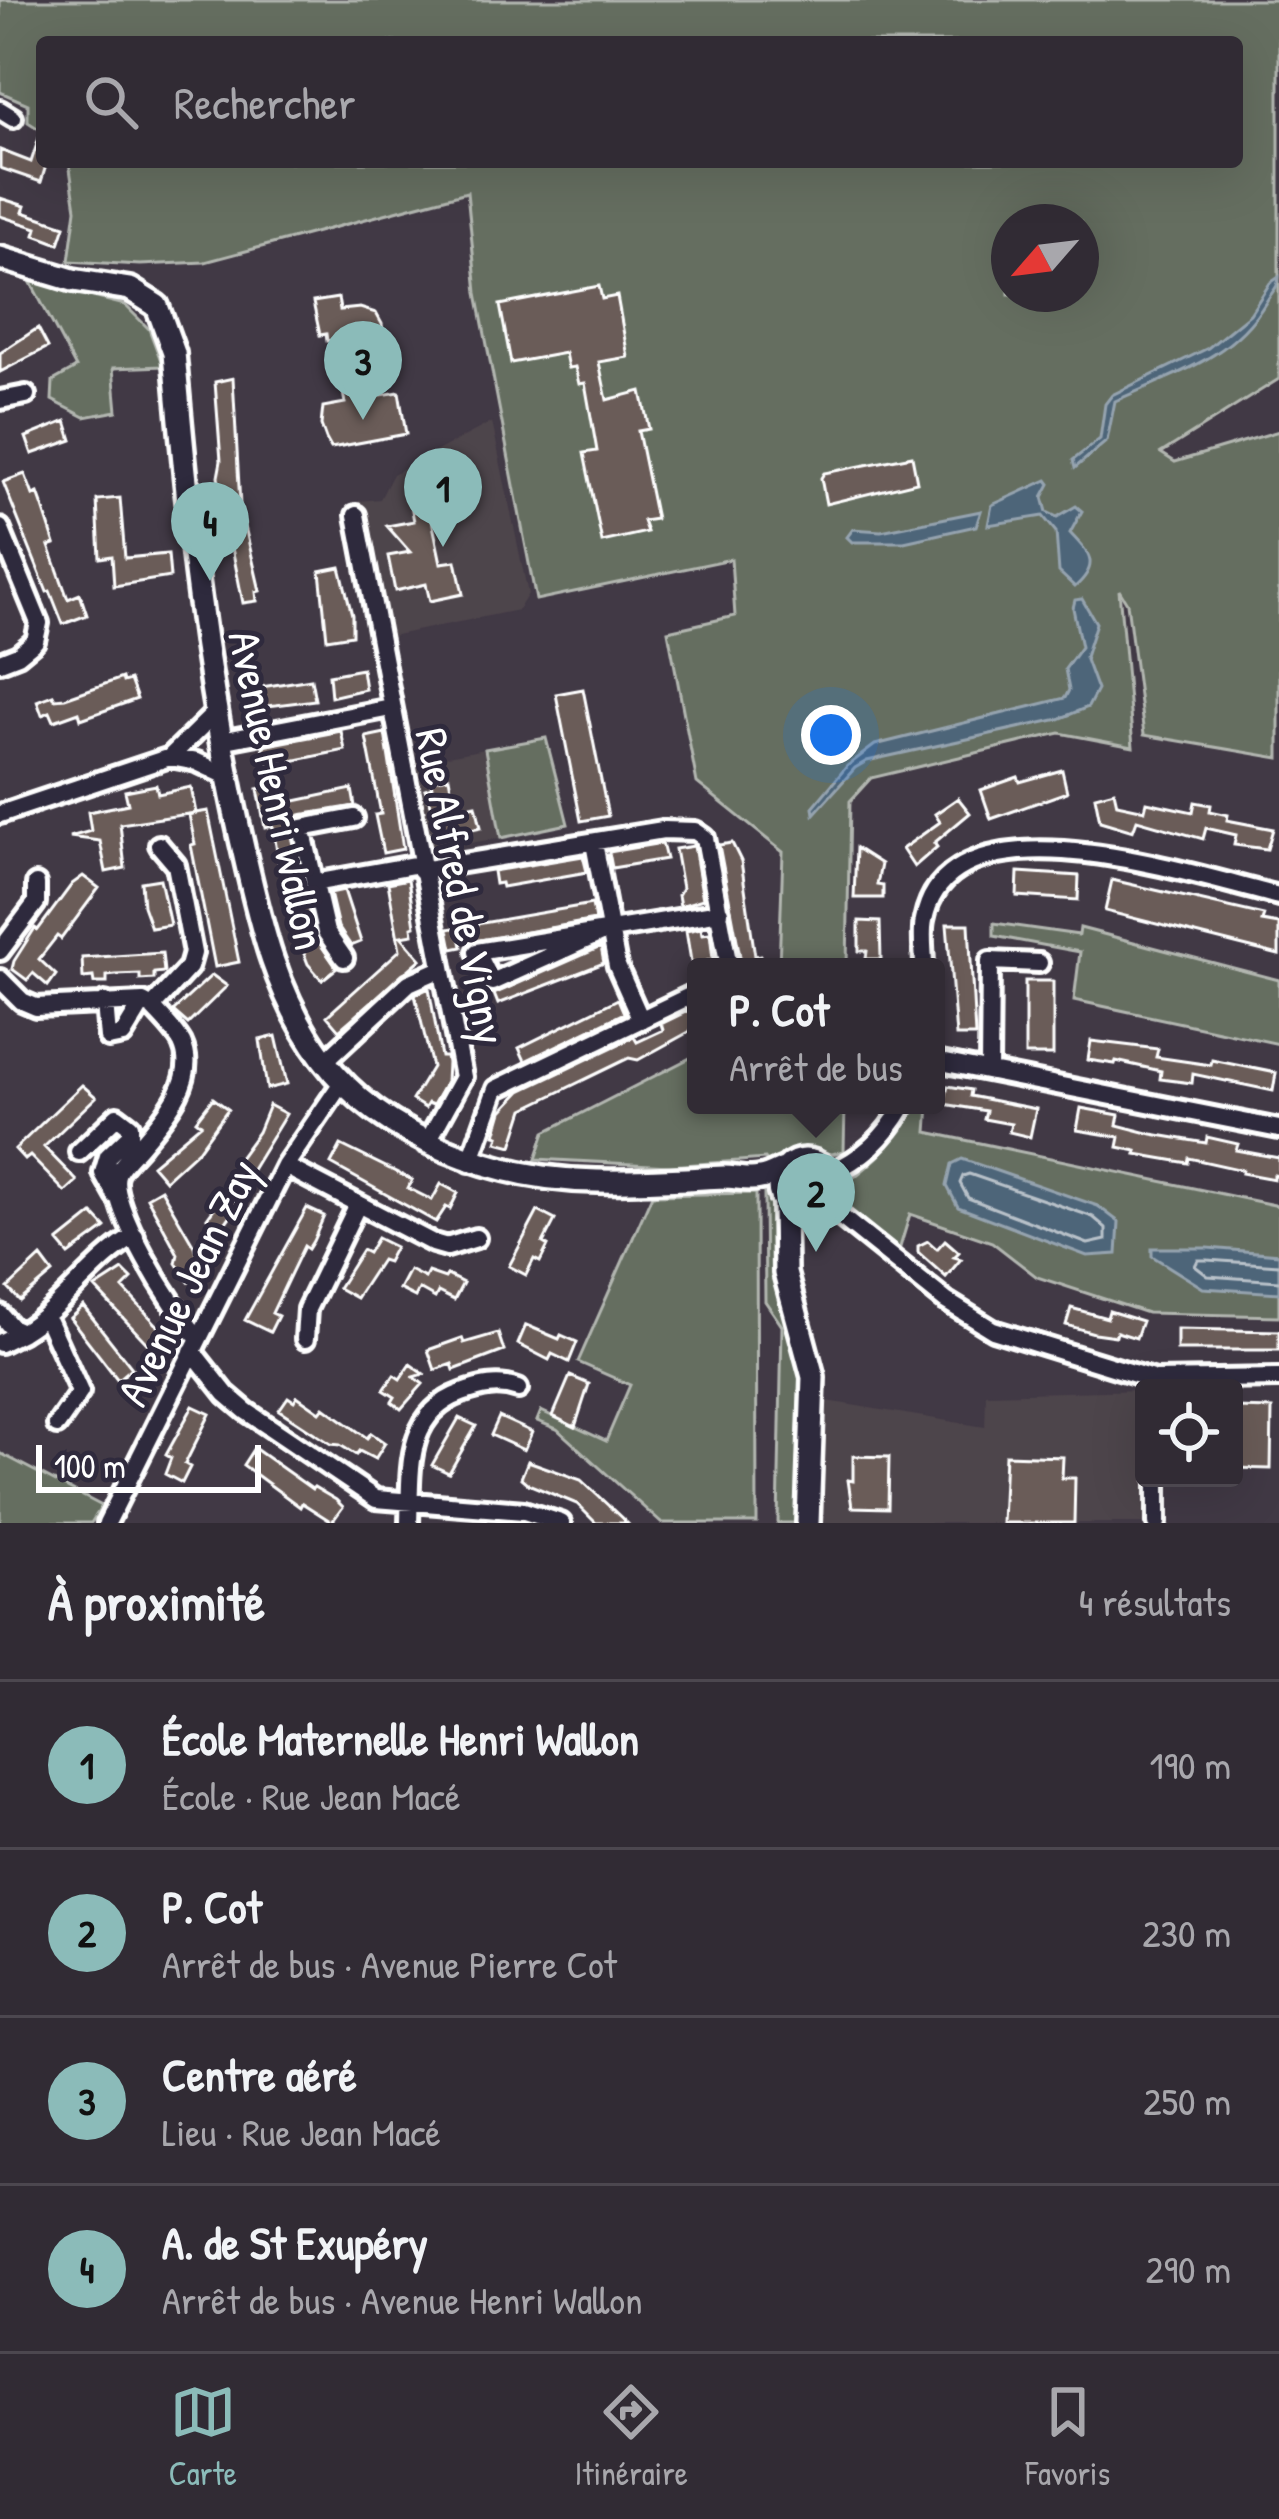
<!DOCTYPE html>
<html lang="fr">
<head>
<meta charset="utf-8">
<style>
	body { margin:0; font-family:"Patrick Hand",sans-serif; background:#3d3740; color:#f1f3f6 }
	.controls { position:absolute; right:36px; bottom:36px; display:grid; overflow:hidden; border-radius:12px; box-shadow:0 12px 48px #0002 }
	.controls button { width:108px; height:108px; display:grid; place-items:center; padding:0; border:0; border-bottom:3px solid #4c474f; background:#312b34; color:#f1f3f6; font:60px sans-serif }
	.compass { position:absolute; left:991px; top:204px; width:108px; height:108px; border-radius:50%; background:#312b34; box-shadow:0 12px 48px #0002; rotate:242deg }
	.scale { position:absolute; left:36px; bottom:30px; width:225px; box-sizing:border-box; padding-left:12px; border:6px solid #fff; border-top:0; font-size:33px; line-height:42px; white-space:nowrap; color:#fff; -webkit-text-stroke:9px #2f2a3d; paint-order:stroke }
	.you { position:absolute; left:831px; top:735px; width:42px; height:42px; margin:-30px; border:9px solid #fff; border-radius:50%; background:#1a73e8; box-shadow:0 0 0 18px #1a73e833 }
	.badge { display:grid; place-items:center; width:78px; height:78px; border-radius:50%; background:#8bbbb9; color:#111; font-size:39px; font-weight:700 }
	.pin { position:absolute; translate:-50% -99px; filter:drop-shadow(0 3px 6px #0008) }
	.pin::after { content:''; position:absolute; top:63px; width:42px; height:36px; background:inherit; clip-path:polygon(0 0,100% 0,50% 100%) }
	.popup { position:absolute; left:687px; top:958px; width:258px; height:156px; box-sizing:border-box; display:grid; place-content:center; border-radius:12px; background:#312b34; filter:drop-shadow(0 3px 9px #0005); font-size:39px; white-space:nowrap; color:#a8a7ac }
	.popup b { font-size:45px; color:#f1f3f6 }
	.popup::after { content:''; position:absolute; left:50%; top:100%; margin-left:-24px; border:24px solid transparent; border-top-color:#312b34 }
	.list { margin:0; padding:0; list-style:none }
	h2 { display:flex; justify-content:space-between; align-items:center; height:156px; margin:0; padding:0 48px; font-size:51px }
	h2 small { font-size:39px; font-weight:400; color:#a8a7ac }
	.list li { display:grid; grid-template-columns:78px 1fr auto; gap:36px; align-items:center; box-sizing:border-box; height:168px; padding:0 48px; border-top:3px solid #4c474f }
	.list b { display:block; font-size:45px; white-space:nowrap }
	.list p { margin:0; font-size:39px; white-space:nowrap; color:#a8a7ac }
	.list em { font-size:39px; font-style:normal; color:#a8a7ac }
	.icon { flex:none; width:66px; height:66px; fill:none; stroke:currentColor; stroke-width:2; stroke-linecap:round; stroke-linejoin:round }
	.map { position:relative; flex:none; width:1279px; height:1523px; overflow:hidden }
	.search { position:absolute; background:#312b34; box-shadow:0 12px 48px #0002; left:36px; right:36px; top:36px; height:132px; display:flex; align-items:center; gap:30px; box-sizing:border-box; padding:0 42px; border-radius:12px; color:#a8a7ac; font-size:45px }
	.sheet { height:828px; background:#312b34 }
	nav { display:flex; justify-content:space-around; align-items:center; box-sizing:border-box; height:168px; border-top:3px solid #4c474f; background:#312b34; font-size:33px; color:#a8a7ac }
	nav a { display:grid; justify-items:center; gap:6px }
	nav .on { color:#8bbbb9 }
	.map>svg:first-child { display:block }
	.built { fill:#4d444b }
	.green { fill:#656e61; stroke:#b2b6b0; stroke-width:3; fill-rule:evenodd }
	.water { fill:#4e6579; stroke:#95a3af; stroke-width:3 }
	.lines { fill:none; stroke-linecap:round; stroke-linejoin:round }
	.shore { stroke:#b8c1c9; stroke-width:3 }
	.building { fill:#6a5c59; stroke:#fff; stroke-width:3 }
	.minor-casing { stroke:#fff; stroke-width:26 }
	.tertiary-casing { stroke:#fff; stroke-width:30 }
	.minor { stroke:#2f2a3d; stroke-width:16 }
	.tertiary { stroke:#2f2a3d; stroke-width:21 }
	.labels { text-anchor:middle; dominant-baseline:central; stroke-width:10; stroke-linejoin:round; paint-order:stroke }
	.street-label { font-size:45px; fill:#fff; stroke:#2f2a3d }
</style>
</head>
<body>
<div class="map">
<svg width="1279" height="1523" viewBox="0 0 1279 1523">
	<rect width="100%" height="100%" fill="#413945"/>
	<filter id="ink" filterUnits="userSpaceOnUse"><feTurbulence type="fractalNoise" baseFrequency=".00833" numOctaves="2"/><feDisplacementMap in="SourceGraphic" scale="24" xChannelSelector="R" yChannelSelector="G"/><feConvolveMatrix kernelMatrix="1 2 1 2 8 2 1 2 1" color-interpolation-filters="sRGB"/></filter>
	<g filter="url(#ink)">
		<path class="built" d="M492,422L528,594L518,610L386,637L359,501L380,499L393,474Z
			M485,749L501,838L427,850L410,763Z
			M1144,1390L1148,1523H819L821,1400L985,1427L986,1394Z"/>
		<path class="green" d="M0,0H1279V379L1161,453L1175,462L1279,431V758L1144,735L1127,603L1119,590L1133,747L1060,733L871,778L850,801L847,967H779L783,852L697,783L668,631L735,616L731,559L536,600L477,293L467,192L205,262L140,265L69,261L76,209L69,162H1237V42H42V131L28,122V104L0,92ZM1009,222H1081V294H1009Z
			M30,281L125,305L149,329L163,366L113,368L117,411L85,417L52,400L53,381L76,368Z
			M546,738L568,824L501,838L485,749Z
			M994,923L1079,935L1080,928L1279,980V1044L1074,1000L1080,952L994,936Z
			M696,1055V1105H845L844,1151L832,1154L794,1148L768,1163L765,1159L670,1166L536,1159L545,1132Z
			M917,1105H929L927,1132L1279,1206V1316L1147,1313L1037,1277L992,1242L910,1214L898,1254L845,1211L839,1188C871,1166 900,1140 917,1105Z
			M756,1193L757,1523H661L557,1429L537,1421L541,1411L606,1441L630,1385L578,1362L652,1195Z
			M764,1195L776,1207L803,1361L800,1523H778L782,1326L765,1301Z
			M0,1453L102,1506L91,1523H0Z"/>
		<path class="water" d="M1279,277C1278,289 1272,291 1266,302C1231,360 1173,374 1115,401L1107,441L1075,468L1073,460L1100,439L1105,404L1112,395L1208,348L1250,314L1270,283Z
			M1047,480L1050,484L1043,497L1047,512L1057,517L1076,506L1082,511L1070,533C1088,553 1102,563 1075,587L1059,572L1056,532L1043,516L988,525L992,505Z
			M981,511L976,526L904,542H852L847,537L853,529L881,531Z
			M1082,599L1096,623L1085,657L1097,690L1088,707L1059,719L867,761L855,768L814,814L813,807L847,766L875,745L1065,698L1069,690L1065,669L1081,647L1073,608L1075,600Z
			M962,1159L1098,1206L1119,1222L1117,1254L1087,1256L958,1207L947,1186L952,1164Z
			M1152,1248H1208L1279,1254V1293L1203,1288L1152,1256Z"/>
		<g class="lines">
			<path class="shore" d="M969,1174L1093,1217L1106,1228V1240L1088,1244L968,1198L960,1183L963,1176Z
				M1279,1265L1207,1260H1198L1195,1266L1208,1276L1279,1281"/>
		</g>
		<path class="building" d="M40,135L42,162H47L41,182L0,168V150L31,162Z
			M0,198L25,206L23,212L65,226L59,244L35,235L37,228L0,216Z
			M599,286L602,299L617,296L628,357L599,362L607,400L641,391L649,429L638,431L656,519L643,521L647,532L602,542L584,453L597,451L585,383L579,384L575,367L568,368L565,353L511,363L500,305Z
			M338,298L340,310L360,308L376,313L382,324L384,335L370,338L381,395L399,392L406,434L331,448L326,439L321,425L323,407L345,403L333,340L327,341L326,334L320,335L313,302Z
			M38,328L48,347L0,372V353Z
			M233,378L240,505L260,591L256,592L257,601L243,603L218,477L221,461L215,382Z
			M66,421L72,440L32,454L26,437Z
			M912,456L917,482L826,504L821,478L824,473Z
			M25,474L33,495L38,493L43,507L55,544L49,546L68,599L80,594L87,615L66,623L63,624L50,591L47,592L3,482Z
			M446,478L447,482L461,479L467,513L432,520L441,563L456,561L463,594L430,601L426,584L395,591L388,556L410,552L387,526L414,521L408,489Z
			M120,498L125,558L168,554L170,577L114,586L112,556L100,558L97,500Z
			M340,567L352,615V635L327,639L320,571Z
			M362,669L365,689L331,697L329,675Z
			M122,678L123,682L130,680L137,699L81,719L79,712L54,721L50,712L42,715L37,701L53,695L55,699L65,698Z
			M311,679L315,700L252,708L249,689Z
			M583,689L608,816L581,821L556,694Z
			M341,731L345,750L267,766L263,746Z
			M385,733L403,849L383,853L375,815L381,814L366,737Z
			M1062,770L1067,792L991,819L981,790L1018,777L1020,782Z
			M449,777L455,809L476,805L481,827L442,835L425,789L432,787L431,780Z
			M156,785L158,794L191,787L196,813L208,811L239,962L215,967L191,845L195,844L189,815L195,813L120,824L125,868L106,872L100,841L70,837L91,831L88,812L128,804L125,791Z
			M277,785L281,804L352,789L355,806L300,815L290,825L314,935L337,968L322,980L308,964L285,904L273,826L265,828L258,789Z
			M1114,791L1117,804L1145,810L1147,802L1193,812L1195,802L1211,805L1210,811L1228,815L1227,820L1273,829L1267,849L1234,845L1236,835L1206,828L1203,839L1137,820L1133,831L1100,821L1095,796Z
			M958,798L970,813L934,843L937,847L914,867L902,849L940,822L935,814Z
			M662,843L666,859L612,868L609,852Z
			M732,843L741,861L755,956L760,955L762,967H742L719,845Z
			M694,846L703,899L680,906L678,895L682,888L675,849Z
			M856,848L881,864L877,885L883,886V898H854Z
			M583,856L587,872L502,887L501,883L495,884L493,871Z
			M1018,872L1079,876L1078,900L1017,896Z
			M83,876L99,888L61,939L57,936L39,959L56,975L48,986L33,973L27,980L12,969L14,961L35,928L38,930L72,884Z
			M160,879L170,925L151,928L143,906L141,882Z
			M408,879L415,926L412,927L413,934L401,936L421,959L339,1030L327,1016L400,950L388,883Z
			M1112,880L1264,915L1262,921L1279,924V955L1105,911Z
			M344,890L361,942L351,946L338,927L330,893Z
			M592,904L595,920L469,942L468,939L461,941L462,947L452,949L448,929Z
			M859,921L880,922L881,959H866L867,951H859Z
			M947,924H969L975,1036H956Z
			M701,928L702,934L710,933L713,959L708,960L710,967H692L686,931Z
			M601,947L604,963L498,1004L494,994Z
			M162,953L164,972L154,973V979L140,980V974L116,975L107,976V983H94L93,977L83,978L82,958Z
			M212,975L227,986L188,1024L173,1011Z
			M1025,981H1053V1055H1025Z
			M429,988L441,1057H446L447,1063L446,1082L433,1105L428,1103L425,1108L412,1100L432,1067L415,995Z
			M618,999L624,1013L525,1061L519,1048Z
			M692,1009L696,1028L638,1060L629,1058L524,1109L512,1146L497,1142L499,1136L495,1135L502,1111L521,1091L634,1037L637,1042L663,1030L661,1024Z
			M276,1036L287,1084L267,1089L260,1040Z
			M1091,1041L1158,1049L1156,1057L1211,1065L1212,1060L1276,1073L1273,1091L1193,1074L1192,1083L1160,1079L1161,1071L1116,1061L1115,1064L1088,1060Z
			M82,1085L96,1097L44,1147L77,1181L65,1192L30,1156L25,1160L15,1149Z
			M948,1086L971,1090L970,1096L1036,1109L1030,1137L1009,1132L1011,1124L984,1119L986,1111L944,1104Z
			M213,1098L228,1109L199,1149L165,1180L152,1165L201,1124L196,1120Z
			M269,1105L286,1114L250,1173L254,1176L235,1201L239,1204L221,1229L207,1218L225,1193L221,1190L239,1165L236,1162L258,1132Z
			M1081,1108L1119,1115L1117,1125L1152,1134L1206,1143L1207,1137L1238,1144L1236,1150L1279,1158V1176L1274,1175V1179L1242,1173L1243,1170L1189,1158L1188,1163L1136,1154L1137,1151L1118,1147L1120,1137L1077,1130Z
			M341,1145L412,1180L408,1188L432,1200L441,1184L458,1193L450,1209L446,1207L436,1222L331,1164Z
			M161,1189L194,1246L204,1274L189,1282L176,1263L178,1254L147,1197Z
			M307,1208L324,1216L313,1241L308,1249L304,1246L291,1273L272,1313L278,1316L270,1332L245,1320Z
			M538,1211L555,1220L543,1243L548,1246L540,1262L534,1259L526,1275L509,1266Z
			M93,1214L106,1228L69,1255L58,1242Z
			M377,1238L395,1247L387,1262L381,1260L356,1298L338,1288L362,1250L368,1253Z
			M945,1240L959,1252L954,1257L961,1259L946,1277L918,1252V1246L928,1241L937,1249Z
			M41,1257L53,1273L20,1301L8,1288Z
			M123,1270L132,1279L123,1288L171,1340L156,1353L95,1288Z
			M409,1270L425,1278L428,1272L445,1278L447,1275L463,1283L454,1300L438,1292L435,1298L419,1289L415,1297L399,1289Z
			M83,1306L132,1368L118,1380L70,1318Z
			M1071,1308L1107,1318L1109,1311L1142,1321L1136,1338L1117,1332L1116,1336L1094,1333L1066,1325Z
			M526,1325L559,1339L561,1335L577,1342L569,1362L552,1354L549,1360L518,1344Z
			M1177,1329L1279,1331V1350H1177Z
			M498,1333L504,1351L454,1370L452,1364L435,1370L428,1350L462,1338L464,1343Z
			M410,1364L424,1374L414,1377L423,1384L401,1409L392,1402L395,1397L384,1390L394,1375L400,1379Z
			M570,1376L589,1384L575,1427L553,1416Z
			M297,1396L320,1412L324,1407L367,1438L371,1433L385,1443L375,1459L359,1451L356,1455L340,1445L331,1444L279,1410L288,1397L294,1401Z
			M193,1406L210,1414L185,1464L190,1467L182,1483L165,1474L171,1458L166,1455Z
			M1234,1408L1272,1409L1271,1469L1234,1468Z
			M499,1417L532,1432L524,1450L491,1435Z
			M459,1418L476,1426L449,1473L432,1465Z
			M254,1448L312,1489L314,1487L336,1500L343,1507L332,1522L302,1503L300,1507L243,1465Z
			M1005,1455L1063,1457L1062,1478H1075L1074,1523H1002Z
			M853,1456L889,1457L888,1508L852,1507L848,1480L853,1481Z
			M528,1461L581,1480L627,1523H596L577,1504L528,1484L521,1478Z"/>
		<g class="lines">
			<g class="minor-casing">
				<path id="minor" d="M0,110L13,118
					M0,400L26,395
					M356,515L463,1077L428,1141
					M0,528L39,623L35,641L18,655L0,662
					M221,741L391,708
					M170,757L216,712
					M0,814L170,757L197,762L227,776
					M594,843L617,966L641,1020
					M421,870L663,830L695,831L705,838L729,967
					M314,883L419,864
					M610,929L492,982L477,952L720,912
					M0,951L36,903V884
					M344,958L326,932L302,828L354,818
					M924,967C924,952 921,934 924,920C949,791 1198,877 1279,896
					M0,979L22,1001L36,1007L143,1002L152,1007
					M105,1002L108,1038L123,1035L143,1002
					M152,1007C162,1018 175,1030 182,1043C199,1079 163,1118 142,1143C135,1152 123,1162 118,1172C104,1201 176,1314 198,1337
					M152,1007L189,967L193,953L176,865L159,845
					M936,1061L1279,1129
					M324,1062L409,983L441,969
					M989,1071L990,961L1039,963
					M79,1152L117,1116L130,1126V1135L108,1156L103,1173L116,1196
					M470,1162L496,1089L696,993
					M285,1166L433,1243L447,1247L476,1238
					M828,1174C863,1158 884,1139 904,1105
					M825,1204L946,1301L993,1330L1155,1380L1279,1378
					M0,1314L11,1327L22,1332C65,1306 92,1261 135,1236
					M46,1317L80,1392L57,1425
					M305,1339L307,1309L358,1204
					M0,1343L22,1332
					M192,1351L226,1394L246,1411L376,1499L524,1511L561,1523
					M1157,1478V1523
					M107,1523L285,1166L343,1081
					M409,1523C411,1471 404,1414 462,1393C481,1386 498,1382 518,1389"/>
			</g>
			<g class="tertiary-casing">
				<path id="tertiary" d="M0,258L73,280L130,289L157,306L174,353C188,516 205,680 241,839C259,918 274,993 323,1059C383,1140 500,1180 597,1181C639,1182 682,1179 724,1177C736,1177 749,1181 760,1178C769,1177 778,1171 786,1168
					M779 1186a26 26 0 1 1 52 0a26 26 0 1 1-52 0Z
					M784,1203L785,1273L813,1377L808,1523"/>
			</g>
			<use href="#minor" class="minor"/>
			<use href="#tertiary" class="tertiary"/>
		</g>
	</g>
	<g class="labels">
		<g class="street-label">
			<text transform="translate(278 790) rotate(78)">Avenue Henri Wallon</text>
			<text transform="translate(462 886) rotate(79)">Rue Alfred de Vigny</text>
			<text transform="translate(187 1282) rotate(-64)">Avenue Jean Zay</text>
		</g>
	</g>
</svg>
<div class="controls">
<button><svg class="icon" aria-label="locate" viewBox="0 0 24 24"><circle cx="12" cy="12" r="6"/><path d="M12 2v4M12 18v4M2 12h4M18 12h4"/></svg></button>
</div>
<svg class="compass" viewBox="-18 -18 36 36"><path d="M0-13l5 13h-10z" fill="#e53935"/><path d="M0 13l5-13h-10z" fill="#a8a7ac"/></svg>
<div class="scale">100 m</div>
<div class="you"></div>
<div class="pin badge" style="left:443px;top:547px">1</div>
<div class="pin badge" style="left:816px;top:1252px">2</div>
<div class="popup"><b>P. Cot</b>Arrêt de bus</div>
<div class="pin badge" style="left:363px;top:420px">3</div>
<div class="pin badge" style="left:210px;top:581px">4</div>
<div class="search"><svg class="icon" aria-label="search" viewBox="0 0 24 24"><circle cx="10" cy="10" r="6"/><path d="M15 15l6 6"/></svg>Rechercher</div>
</div>
<section class="sheet">
<h2>À proximité<small>4 résultats</small></h2>
<ul class="list">
<li><span class="badge">1</span><div><b>École Maternelle Henri Wallon</b><p>École · Rue Jean Macé</p></div><em>190 m</em></li>
<li><span class="badge">2</span><div><b>P. Cot</b><p>Arrêt de bus · Avenue Pierre Cot</p></div><em>230 m</em></li>
<li><span class="badge">3</span><div><b>Centre aéré</b><p>Lieu · Rue Jean Macé</p></div><em>250 m</em></li>
<li><span class="badge">4</span><div><b>A. de St Exupéry</b><p>Arrêt de bus · Avenue Henri Wallon</p></div><em>290 m</em></li>
</ul>
</section>
<nav>
<a class="on"><svg class="icon" aria-label="map" viewBox="0 0 24 24"><path d="M3 6l6-2 6 2 6-2v14l-6 2-6-2-6 2zM9 4v14M15 6v14"/></svg>Carte</a>
<a><svg class="icon" aria-label="directions" viewBox="0 0 24 24"><path d="M12 3l9 9-9 9-9-9zM9 14v-3h6M13 9l2 2-2 2"/></svg>Itinéraire</a>
<a><svg class="icon" aria-label="saved" viewBox="0 0 24 24"><path d="M7 4h10v16l-5-4-5 4z"/></svg>Favoris</a>
</nav>
</body>
</html>
